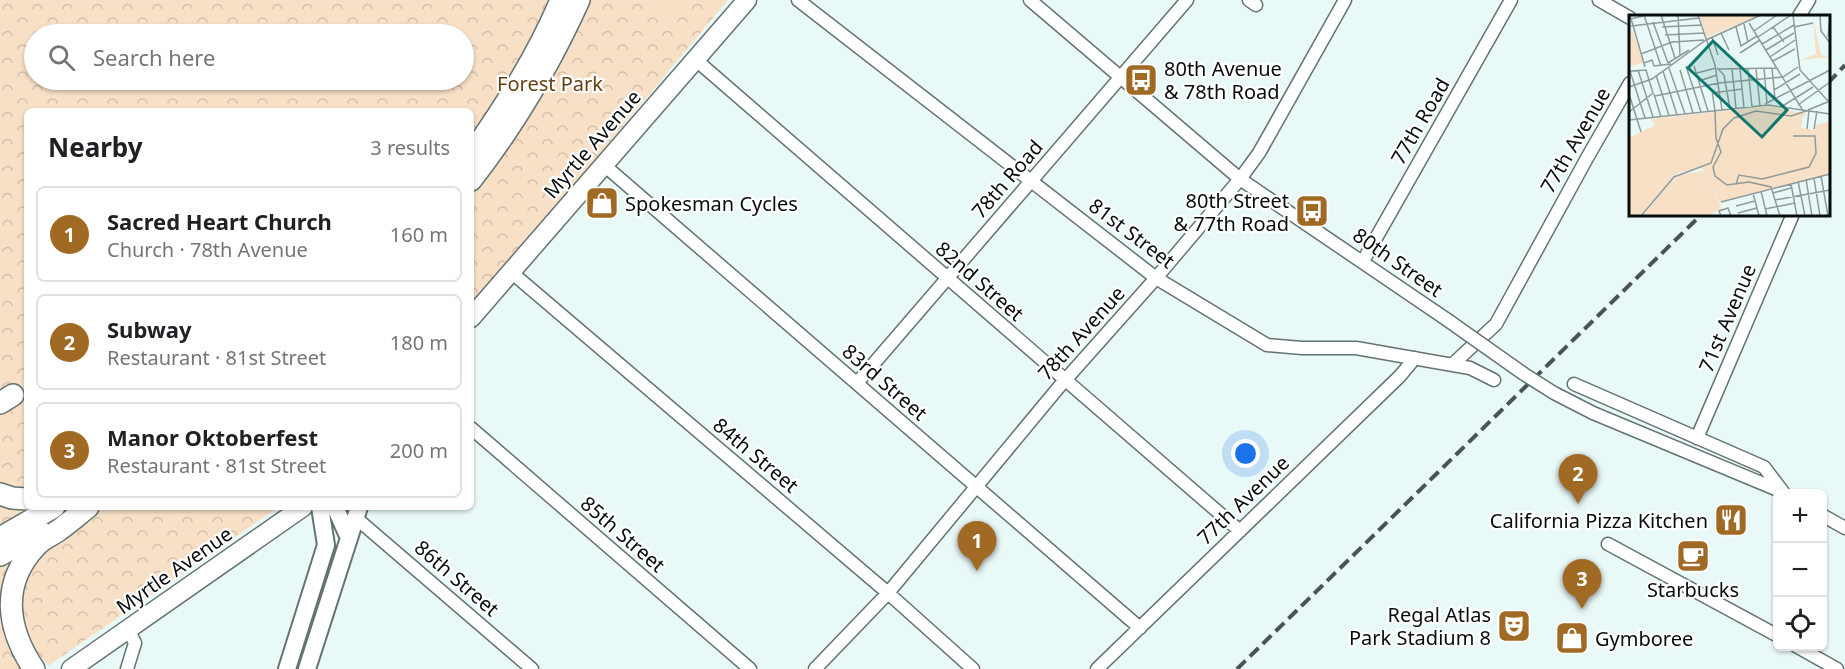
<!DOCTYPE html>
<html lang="en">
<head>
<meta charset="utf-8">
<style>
	body { margin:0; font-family:"Noto Sans",sans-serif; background:#f6f6f6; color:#202124 }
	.controls { position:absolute; right:18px; bottom:18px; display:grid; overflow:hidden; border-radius:9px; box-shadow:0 2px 4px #0004 }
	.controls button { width:54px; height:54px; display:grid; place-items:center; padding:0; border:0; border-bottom:2px solid #e0e0e0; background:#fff; color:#202124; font:30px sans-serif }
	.you { position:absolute; left:1246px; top:454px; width:21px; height:21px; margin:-15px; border:4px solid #fff; border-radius:50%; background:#1a73e8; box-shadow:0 0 0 9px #1a73e833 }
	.badge { display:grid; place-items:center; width:39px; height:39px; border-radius:50%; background:#a06924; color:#fff; font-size:20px; font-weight:700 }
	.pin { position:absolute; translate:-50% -50px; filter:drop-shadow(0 2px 3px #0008) }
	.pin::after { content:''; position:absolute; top:32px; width:21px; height:18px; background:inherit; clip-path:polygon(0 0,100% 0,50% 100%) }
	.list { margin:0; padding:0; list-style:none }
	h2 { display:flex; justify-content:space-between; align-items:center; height:78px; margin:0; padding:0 24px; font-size:26px }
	h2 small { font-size:20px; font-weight:400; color:#757577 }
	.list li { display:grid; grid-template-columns:39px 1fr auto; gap:18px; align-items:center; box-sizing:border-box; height:96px; margin:0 12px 12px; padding:0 12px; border:2px solid #e0e0e0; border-radius:9px }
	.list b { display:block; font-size:22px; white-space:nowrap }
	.list p { margin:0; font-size:20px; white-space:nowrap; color:#757577 }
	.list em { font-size:20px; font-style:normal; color:#757577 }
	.icon { flex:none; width:33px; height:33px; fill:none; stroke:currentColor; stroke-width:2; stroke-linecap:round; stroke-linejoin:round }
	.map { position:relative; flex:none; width:1845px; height:669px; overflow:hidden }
	.search { position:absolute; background:#fff; box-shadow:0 2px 4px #0004; left:24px; top:24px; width:450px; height:66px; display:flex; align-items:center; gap:15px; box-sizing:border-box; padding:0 21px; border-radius:33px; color:#757577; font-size:22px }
	.panel { position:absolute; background:#fff; box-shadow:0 2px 4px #0004; left:24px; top:108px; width:450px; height:402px; border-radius:9px }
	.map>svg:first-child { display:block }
	.forest { fill:url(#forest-crowns); fill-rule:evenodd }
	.pitch { fill:#f8e0c7 }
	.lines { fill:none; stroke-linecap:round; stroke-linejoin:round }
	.street-casing { stroke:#647371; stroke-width:15 }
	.secondary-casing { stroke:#647371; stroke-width:20 }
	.primary-casing { stroke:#647371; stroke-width:21 }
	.highway-casing { stroke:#647371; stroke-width:24 }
	.street { stroke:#fff; stroke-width:12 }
	.secondary { stroke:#fff; stroke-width:16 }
	.primary { stroke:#fff; stroke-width:18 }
	.highway { stroke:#fff; stroke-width:21 }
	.rail { stroke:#4b5453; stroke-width:4; stroke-dasharray:12 6; stroke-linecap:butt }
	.street-bridge-casing { stroke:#647371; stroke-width:15; stroke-linecap:butt }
	.street-bridge { stroke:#fff; stroke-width:12 }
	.labels { text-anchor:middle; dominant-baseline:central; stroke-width:4.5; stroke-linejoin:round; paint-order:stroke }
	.poi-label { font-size:20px; fill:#070d0c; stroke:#fff; text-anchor:start }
	.park-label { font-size:20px; fill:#643f11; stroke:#fff }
	.street-label { font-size:20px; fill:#070d0c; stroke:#fff }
	.inset-road { fill:none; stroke:#8f9b9a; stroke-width:1.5 }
	.view { fill:#0f766e; fill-opacity:0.15; stroke:#0f766e; stroke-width:3 }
	.inset-edge { fill:none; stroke:#070d0c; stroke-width:3 }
</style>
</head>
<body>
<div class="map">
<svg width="1845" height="669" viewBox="0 0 1845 669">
	<defs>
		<pattern id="forest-crowns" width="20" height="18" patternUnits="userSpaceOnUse" patternTransform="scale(1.5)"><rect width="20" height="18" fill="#f8e0c7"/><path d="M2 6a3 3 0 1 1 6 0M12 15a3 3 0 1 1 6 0" fill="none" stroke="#d3bfaa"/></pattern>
	</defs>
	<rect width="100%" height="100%" fill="#e9f9f8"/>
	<path class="forest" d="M0,0H728L471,308V111H27V507H279L48,666L42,658L27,669H0ZM34,34H464V80H34Z"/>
	<path class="pitch" d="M647,0H684L663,26L647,5Z"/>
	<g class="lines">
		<g class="street-casing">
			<path id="street" d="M798,0L1156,278L1267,345L1302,348H1356L1470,368L1494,380
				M1030,0L1240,179L1446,319
				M1249,0L1256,5
				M1599,0L1630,18
				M1799,16L1809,0
				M696,60L1240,531
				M604,165L1140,628
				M1363,261L1511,0
				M511,272L888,593L973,669
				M1453,364L1496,324L1587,158L1630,83
				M857,383L1187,0
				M1574,384L1764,467L1783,492
				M1593,413L1783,492
				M471,428L750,669
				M1697,438L1793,214
				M1822,515L1845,528
				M356,518L532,669
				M1608,544L1778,636
				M1796,646L1837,669
				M127,669L135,643L128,629
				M815,669L888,593L1059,387L1156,278L1240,179L1259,153L1345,0
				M1097,669L1400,376L1415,358"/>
		</g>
		<g class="secondary-casing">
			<path id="secondary" d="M335,507L349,538
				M287,669L326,545L320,507
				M307,669L359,507"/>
		</g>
		<g class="primary-casing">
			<path id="primary" d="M471,318L747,0
				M71,669L303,507"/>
		</g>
		<g class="highway-casing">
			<path id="highway" d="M471,155C506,105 538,55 561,0
				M471,180C514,125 550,64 579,0
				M0,403L13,395
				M0,494L12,498L27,499
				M0,538L54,507
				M0,555L41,532
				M34,669C7,629 0,584 36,546C42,539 51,536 59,530C69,523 78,515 88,507"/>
		</g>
		<use href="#street" class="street"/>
		<use href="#secondary" class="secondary"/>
		<use href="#primary" class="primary"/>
		<use href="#highway" class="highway"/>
		<path class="rail" d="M1828,83L1845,65
			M1237,669L1702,214"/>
		<g class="street-bridge-casing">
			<path id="street-bridge" d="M1446,319L1524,374L1554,393L1593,413"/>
		</g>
		<use href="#street-bridge" class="street-bridge"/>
	</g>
	<defs>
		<g id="bus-square" transform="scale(1.725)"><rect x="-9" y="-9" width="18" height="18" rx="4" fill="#a06924" stroke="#fff"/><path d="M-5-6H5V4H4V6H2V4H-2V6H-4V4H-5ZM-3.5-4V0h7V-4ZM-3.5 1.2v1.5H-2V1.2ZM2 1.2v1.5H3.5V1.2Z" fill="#fff"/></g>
		<g id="shop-square" transform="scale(1.725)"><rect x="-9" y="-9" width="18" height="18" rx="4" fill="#a06924" stroke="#fff"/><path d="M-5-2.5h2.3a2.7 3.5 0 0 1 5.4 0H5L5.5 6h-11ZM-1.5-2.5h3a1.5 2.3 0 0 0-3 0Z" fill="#fff"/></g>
		<g id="restaurant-square" transform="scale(1.725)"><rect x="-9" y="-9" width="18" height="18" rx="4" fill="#a06924" stroke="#fff"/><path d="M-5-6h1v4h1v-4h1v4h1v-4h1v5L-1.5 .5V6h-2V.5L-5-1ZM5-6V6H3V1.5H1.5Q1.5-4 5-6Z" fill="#fff"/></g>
		<g id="cafe-square" transform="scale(1.725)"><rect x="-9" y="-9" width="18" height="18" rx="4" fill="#a06924" stroke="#fff"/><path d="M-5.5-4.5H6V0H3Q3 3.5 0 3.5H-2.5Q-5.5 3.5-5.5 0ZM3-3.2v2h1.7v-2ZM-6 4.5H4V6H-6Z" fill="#fff"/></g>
		<g id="theatre-square" transform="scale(1.725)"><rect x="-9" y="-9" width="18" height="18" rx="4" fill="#a06924" stroke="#fff"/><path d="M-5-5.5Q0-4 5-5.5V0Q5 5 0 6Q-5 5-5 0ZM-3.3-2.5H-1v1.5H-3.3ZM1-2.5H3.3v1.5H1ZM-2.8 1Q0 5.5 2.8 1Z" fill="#fff"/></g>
	</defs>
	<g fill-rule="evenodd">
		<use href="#bus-square" x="1141" y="80"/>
		<use href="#shop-square" x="602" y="203"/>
		<use href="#bus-square" x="1312" y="211"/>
		<use href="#restaurant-square" x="1731" y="520"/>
		<use href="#cafe-square" x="1693" y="556"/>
		<use href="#theatre-square" x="1514" y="626"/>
		<use href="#shop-square" x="1572" y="638"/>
	</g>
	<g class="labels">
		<g class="poi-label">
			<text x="1164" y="68">80th Avenue<tspan x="1164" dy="23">&amp; 78th Road</tspan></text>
			<text x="1289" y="200" text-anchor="end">80th Street<tspan x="1289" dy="23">&amp; 77th Road</tspan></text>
			<text x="625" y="203">Spokesman Cycles</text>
			<text x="1708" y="520" text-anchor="end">California Pizza Kitchen</text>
			<text x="1693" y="589" text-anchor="middle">Starbucks</text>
			<text x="1491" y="614" text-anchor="end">Regal Atlas<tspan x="1491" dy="23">Park Stadium 8</tspan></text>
			<text x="1595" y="638">Gymboree</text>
		</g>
		<g class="park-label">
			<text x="550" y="83">Forest Park</text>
		</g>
		<g class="street-label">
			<text transform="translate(1420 121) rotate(-60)">77th Road</text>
			<text transform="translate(1575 140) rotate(-60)">77th Avenue</text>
			<text transform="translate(592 144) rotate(-49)">Myrtle Avenue</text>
			<text transform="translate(1007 179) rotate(-49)">78th Road</text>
			<text transform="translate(1132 233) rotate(37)">81st Street</text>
			<text transform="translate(1398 262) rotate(35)">80th Street</text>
			<text transform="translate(980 281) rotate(41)">82nd Street</text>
			<text transform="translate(1727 318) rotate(-67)">71st Avenue</text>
			<text transform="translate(1081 333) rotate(-48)">78th Avenue</text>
			<text transform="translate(885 382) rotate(41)">83rd Street</text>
			<text transform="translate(756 455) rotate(40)">84th Street</text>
			<text transform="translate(1243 500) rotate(-44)">77th Avenue</text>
			<text transform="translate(623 534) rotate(41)">85th Street</text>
			<text transform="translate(174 570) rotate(-35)">Myrtle Avenue</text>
			<text transform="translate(457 578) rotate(41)">86th Street</text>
		</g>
	</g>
	<g transform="translate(1629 15)">
		<rect width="201" height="201" fill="#e9f9f8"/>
		<path d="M184,2L192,40L201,42L171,45L187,39ZM139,91L179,99L174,101L172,113L185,115L186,110L201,106V159L90,187L72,152L86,136L81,109L85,97Z" fill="#f8e0c7"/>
		<path d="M70,0H131L78,22ZM4,16L14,48L0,52V17ZM85,97L86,109L82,111L86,136L72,153L49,158L11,201H0V123L26,110L22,104ZM74,156L93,194L78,201H14L42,167L52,160Z" fill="#f8e0c7"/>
		<path class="inset-road" d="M1,0L16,52M15,0L32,51M32,0L46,43M49,0L51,40M69,0L86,50L93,95M164,0L171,55L199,86M191,1L192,16L201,28M1,4L19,0M24,7L39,48M120,8L173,94M115,9L119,27M2,11L70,3M33,12L73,10M107,12L112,31L128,21M144,12L155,27M165,12L184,8M125,16L148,0M92,18L100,35M36,20L75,18M83,22L89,40M129,22L162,0M199,22L201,3M133,29L165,10M137,35L165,18M111,38L131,25M12,39L43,27L75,25M141,42L166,25M144,46L166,34M15,48L23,45L25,51L42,49M39,48L60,35M57,51L72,97M65,51L79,96M40,53L56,99M88,53L95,60L101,94M135,53L138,88M143,53L146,84M90,54L148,53M103,54L107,93M111,54L115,93M119,54L123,92M127,54L131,91M9,55L24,102M51,55L64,98M1,56L16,103M1,56L17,55L20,65M34,56L48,100M68,58L87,53M27,60L40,101M70,66L88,60M0,72L23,64L77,25L132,0M83,75L86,96M145,75L171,59M83,78L113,74M0,79L12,117M25,79L32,102M26,81L90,68L154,62L169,52M136,89L201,55M169,90L201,67M152,92L184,72M179,95L201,86M86,96L87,123L92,137L84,152L86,161L98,170L120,167L142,172L151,201M0,97L24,78L20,65M0,105L139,90L201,99M178,114L180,96M185,114L188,96M192,161L199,201M185,163L191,201M177,164L183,201M169,166L176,201M107,169L110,160L133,164L180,152L187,138L186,121H164M162,169L168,201M132,176L138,201M124,178L130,201M144,178L162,173M146,185L201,175M92,187L201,159M107,191L126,186M136,194L166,188M109,198L128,193M12,201L45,162L82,148L94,114L105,103L127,96L162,101L177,96M92,201L90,196L99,193L102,201"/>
		<path class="view" d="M84,26L158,95L133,122L59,53Z"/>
		<rect width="201" height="201" class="inset-edge"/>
	</g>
</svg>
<div class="controls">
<button>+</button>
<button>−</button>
<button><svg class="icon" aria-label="locate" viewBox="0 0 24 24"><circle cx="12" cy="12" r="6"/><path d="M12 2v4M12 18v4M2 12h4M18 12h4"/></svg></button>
</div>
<div class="you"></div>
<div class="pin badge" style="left:977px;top:571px">1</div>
<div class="pin badge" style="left:1578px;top:504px">2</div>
<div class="pin badge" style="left:1582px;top:609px">3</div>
<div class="search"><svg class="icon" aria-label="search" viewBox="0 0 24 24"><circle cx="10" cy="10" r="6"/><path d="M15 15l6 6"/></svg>Search here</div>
<section class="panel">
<h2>Nearby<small>3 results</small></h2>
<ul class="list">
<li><span class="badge">1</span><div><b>Sacred Heart Church</b><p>Church · 78th Avenue</p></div><em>160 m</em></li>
<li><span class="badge">2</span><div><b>Subway</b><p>Restaurant · 81st Street</p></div><em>180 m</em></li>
<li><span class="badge">3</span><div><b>Manor Oktoberfest</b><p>Restaurant · 81st Street</p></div><em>200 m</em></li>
</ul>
</section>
</div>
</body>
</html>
